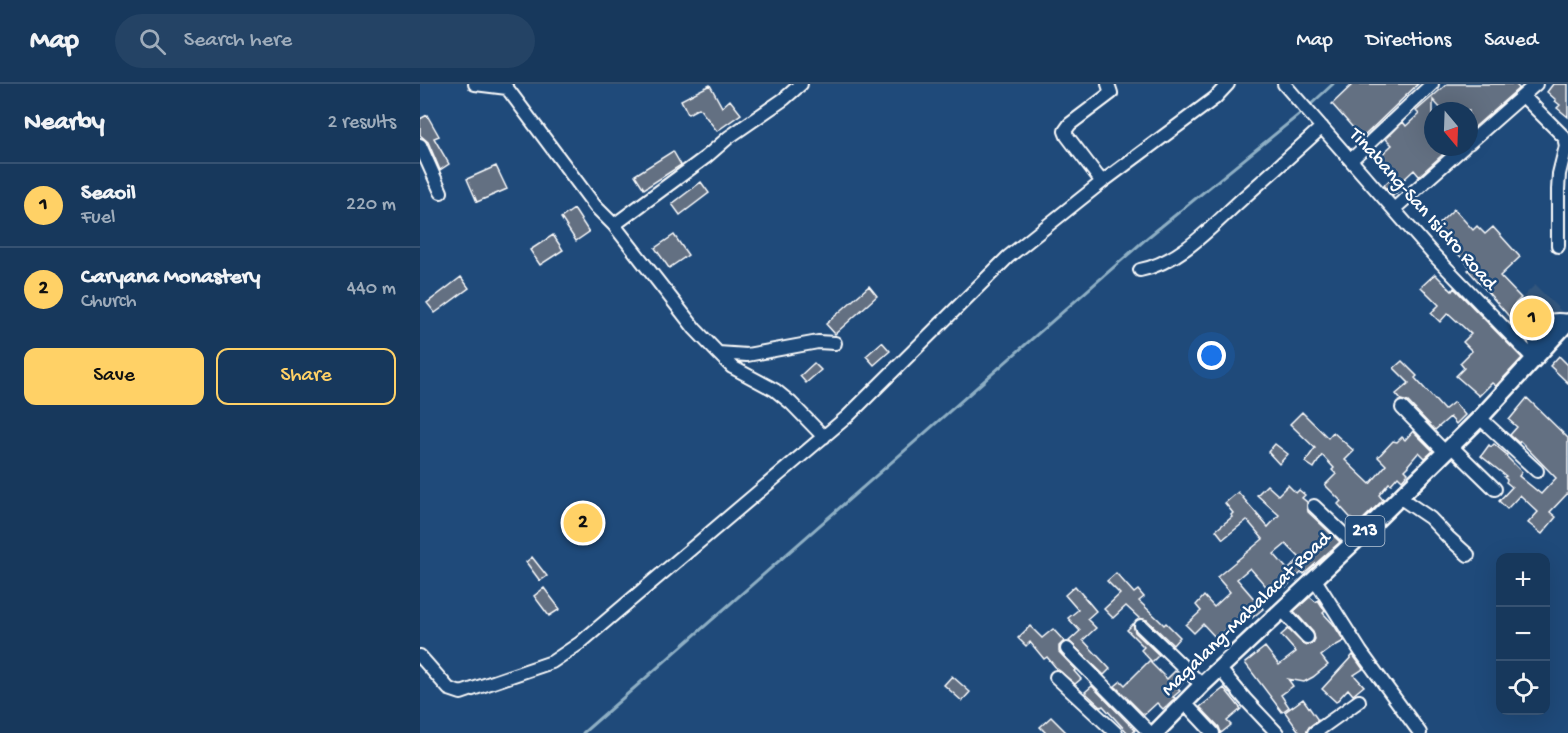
<!DOCTYPE html>
<html lang="en">
<head>
<meta charset="utf-8">
<style>
	body { margin:0; font-family:"Gochi Hand",sans-serif; background:#244365; color:#f1f3f6 }
	.controls { position:absolute; right:18px; bottom:18px; display:grid; overflow:hidden; border-radius:12px; box-shadow:0 6px 24px #0002 }
	.controls button { width:54px; height:54px; display:grid; place-items:center; padding:0; border:0; border-bottom:2px solid #365272; background:#17385c; color:#f1f3f6; font:30px sans-serif }
	.compass { position:absolute; left:1004px; top:18px; width:54px; height:54px; border-radius:50%; background:#17385c; box-shadow:0 6px 24px #0002; rotate:161deg }
	.you { position:absolute; left:792px; top:272px; width:21px; height:21px; margin:-15px; border:4px solid #fff; border-radius:50%; background:#1a73e8; box-shadow:0 0 0 9px #1a73e833 }
	.badge { display:grid; place-items:center; width:39px; height:39px; border-radius:50%; background:#ffd166; color:#111; font-size:20px; font-weight:700 }
	.pin { position:absolute; translate:-50% -50%; border:3px solid #fff; box-shadow:0 2px 6px #0006 }
	.list { margin:0; padding:0; list-style:none }
	h2 { display:flex; justify-content:space-between; align-items:center; height:78px; margin:0; padding:0 24px; font-size:26px }
	h2 small { font-size:20px; font-weight:400; color:#9eacbb }
	.list li { display:grid; grid-template-columns:39px 1fr auto; gap:18px; align-items:center; box-sizing:border-box; height:84px; padding:0 24px; border-top:2px solid #365272 }
	.list b { display:block; font-size:22px; white-space:nowrap }
	.list p { margin:0; font-size:20px; white-space:nowrap; color:#9eacbb }
	.list em { font-size:20px; font-style:normal; color:#9eacbb }
	.actions { display:flex; gap:12px; padding:18px 24px }
	.actions a { flex:1; padding:14px 0; border:2px solid #ffd166; border-radius:12px; text-align:center; font-size:21px; color:#ffd166 }
	.actions .main { background:#ffd166; color:#111 }
	.icon { flex:none; width:33px; height:33px; fill:none; stroke:currentColor; stroke-width:2; stroke-linecap:round; stroke-linejoin:round }
	.map { position:relative; flex:none; width:1148px; height:649px; overflow:hidden }
	header { display:flex; align-items:center; gap:36px; box-sizing:border-box; height:84px; padding:0 30px; background:#17385c; border-bottom:2px solid #365272 }
	header strong { font-size:28px }
	nav { display:flex; gap:33px; margin-inline-start:auto; font-size:21px }
	.search { width:420px; height:54px; background:#244365; display:flex; align-items:center; gap:15px; box-sizing:border-box; padding:0 21px; border-radius:33px; color:#9eacbb; font-size:22px }
	main { display:flex }
	aside { flex:1; background:#17385c }
	.map>svg:first-child { display:block }
	.built { fill:#33557c }
	.lines { fill:none; stroke-linecap:round; stroke-linejoin:round }
	.stream { stroke:#8eafc4; stroke-width:3 }
	.building { fill:#636f82; stroke:#fff; stroke-width:1.5; fill-rule:evenodd }
	.minor-casing { stroke:#fff; stroke-width:16 }
	.major-casing { stroke:#fff; stroke-width:20 }
	.minor { stroke:#1f4a7a; stroke-width:12 }
	.major { stroke:#1f4a7a; stroke-width:15 }
	.labels { text-anchor:middle; dominant-baseline:central; stroke-width:5; stroke-linejoin:round; paint-order:stroke }
	.shield { fill:#1f4a7a; stroke:#bcc9d7; stroke-width:1.5 }
	.shield-label { font-size:18px; font-weight:bold; fill:#fff }
	.street-label { font-size:20px; fill:#fff; stroke:#1f4a7a }
</style>
</head>
<body>
<header>
<strong>Map</strong>
<div class="search"><svg class="icon" aria-label="search" viewBox="0 0 24 24"><circle cx="10" cy="10" r="6"/><path d="M15 15l6 6"/></svg>Search here</div>
<nav><a>Map</a><a>Directions</a><a>Saved</a></nav>
</header>
<main>
<aside>
<h2>Nearby<small>2 results</small></h2>
<ul class="list">
<li><span class="badge">1</span><div><b>Seaoil</b><p>Fuel</p></div><em>220 m</em></li>
<li><span class="badge">2</span><div><b>Caryana Monastery</b><p>Church</p></div><em>440 m</em></li>
</ul>
<div class="actions"><a class="main">Save</a><a>Share</a></div>
</aside>
<div class="map">
<svg width="1148" height="649" viewBox="0 0 1148 649">
	<rect width="100%" height="100%" fill="#1f4a7a"/>
	<filter id="ink" filterUnits="userSpaceOnUse"><feTurbulence type="fractalNoise" baseFrequency=".0167" numOctaves="2"/><feDisplacementMap in="SourceGraphic" scale="12" xChannelSelector="R" yChannelSelector="G"/><feConvolveMatrix kernelMatrix="1 2 1 2 8 2 1 2 1" color-interpolation-filters="sRGB"/></filter>
	<g filter="url(#ink)">
		<path class="built" d="M1115,201L1144,230L1109,266L1079,237Z"/>
		<g class="lines">
			<path class="stream" d="M888,23L913,0
				M163,649L727,154L881,29"/>
		</g>
		<path class="building" d="M933,0H998L942,54L912,20Z
			M1027,0H1095L1099,4L1049,48V27H1023L1013,16V63H1031L999,92L994,86L981,98L984,101L973,112L964,101L975,91L959,73L972,61L966,55L983,38L986,42L999,30L996,27Z
			M1133,0H1148V33L1137,24L1140,21L1135,17L1136,16L1127,8Z
			M290,1L302,23L310,16L321,30L297,47L279,24L268,30L261,16Z
			M7,31L19,52L14,54L29,80L20,86L8,58L0,51V35Z
			M253,67L261,81L224,105L215,91Z
			M76,82L87,105L57,118L47,95Z
			M281,98L289,109L260,131L252,120Z
			M154,125L169,148L156,157L141,134Z
			M1034,125L1053,146L1057,142L1065,150L1073,143L1100,173L1080,192L1101,214L1095,220L1104,229L1094,238L1048,186L1051,184L1042,174L1030,162L1029,163L1021,154L1019,156L1011,147Z
			M133,151L143,166L120,181L110,166Z
			M254,151L268,171L249,184L235,164Z
			M1015,190L1032,207L1034,204L1102,274L1076,302L1072,299L1059,312L1036,292L1044,284L1040,279L1052,267L1043,258L1051,250L1028,229L1020,238L1011,229L1019,221L1001,203Z
			M41,193L49,204L15,229L7,219Z
			M449,202L457,212L415,250L406,240Z
			M462,258L470,267L454,281L446,272Z
			M1139,272L1148,281V299L1130,282Z
			M982,277L997,292L995,294L1024,326L1034,318L1045,331L1036,340L1030,333L1015,346L1013,344L988,318L981,316L976,310L989,299L974,284Z
			M394,279L401,286L386,299L380,292Z
			M1107,314L1148,354V409L1130,428L1136,433L1122,450L1108,439L1118,428L1100,411L1087,425L1079,417L1092,403L1086,398L1087,396L1084,393L1086,392L1061,372L1069,361L1071,363L1074,360L1087,371L1086,372L1102,388L1099,392L1121,410L1136,394L1100,357L1099,359L1090,351L1097,343L1089,336Z
			M882,328L908,354L913,348L934,367L925,376L950,400L966,381L958,373L973,357L977,358L982,353L985,356L993,347L1013,367L1005,374L999,368L988,381L989,382L985,386L988,389L982,396L978,392L971,400L969,399L959,411L963,416L937,441L918,420L921,417L905,401L916,390L912,386L914,384L902,371L894,384L885,378L895,364L870,340Z
			M855,360L868,370L859,380L848,368Z
			M847,401L858,411L868,401L876,409L879,406L885,411L882,414L887,418L888,428L920,458L884,490L882,488L866,503L863,499L852,509L830,484L817,495L843,525L832,534L826,527L796,554L783,540L774,549L766,541L781,527L776,521L784,512L794,523L810,508L797,493L843,455L827,436L803,455L796,446L812,433L811,431L813,429L805,419L818,408L848,443L859,431L837,411ZM866,460L880,474L868,486L854,470Z
			M112,473L127,492L120,497L106,478Z
			M696,489L714,509L718,506L724,513L719,517L738,535L744,541L746,539L760,553L753,561L727,536L719,534L706,522L693,534L684,525L700,510L687,497Z
			M655,502L676,527L667,535L676,544L663,556L690,585L684,591L649,557L660,547L648,534L658,526L645,511Z
			M124,504L140,525L129,532L114,512Z
			M890,513L896,518L898,516L905,527L903,529L914,541L924,557L913,563L901,572L908,581L893,593L884,598L868,595L873,602L861,611L869,623L862,628L825,579L845,563L859,581L876,568L861,551L868,545L884,561L893,559L895,555L893,548L874,527Z
			M713,540L715,548L739,571L732,578L721,566L724,563L707,546Z
			M610,542L622,554L633,545L644,557L639,562V568L656,586L654,587L661,595L655,600L637,585L627,573L624,575L610,558L606,562L598,554Z
			M933,571L943,585L934,591L944,602L933,611L928,605L916,618L902,605Z
			M729,577L747,595L755,587L765,596L757,604L760,607L753,613L755,614L743,625L737,619L724,631L695,602L701,597L705,601Z
			M532,592L550,608L542,617L524,601Z
			M672,602L715,646L713,649H708L683,622L681,623L668,611L665,608Z
			M804,604L821,625L807,637L811,641L801,649L799,643L780,623Z
			M883,615L898,636L889,643L886,649H880L865,628Z
			M631,633L647,649H626L620,643Z"/>
		<g class="lines">
			<g class="minor-casing">
				<path id="minor" d="M55,0L87,4L175,122L194,141
					M381,0L364,15L309,53L286,73L194,141L275,245L298,269L312,283L355,306L371,319L404,353
					M864,0L1011,168L1114,275
					M1103,12L1144,53L1146,62L1139,90L1138,106V162
					M1049,59L1116,0
					M0,61L21,108
					M931,76L1012,0
					M682,98L647,52L645,47L650,40L691,9L688,0
					M974,125L1044,63
					M720,186C761,178 792,142 822,115C849,91 876,67 902,43
					M298,269L327,271L398,258L415,259
					M1120,269C1104,244 1124,233 1148,237
					M982,324L1025,368
					M1060,334L1117,387
					M1031,362L1075,405
					M979,413L1010,434L1028,453L1048,471
					M894,422L933,459
					M894,494L941,568L1000,649
					M861,525L887,553
					M721,542L782,601
					M647,565L730,649
					M0,572L29,605L41,609L132,578L160,559L428,332L588,173L682,98L795,14L808,0
					M799,584L825,615L857,649
					M636,593L696,649
					M765,619L793,649
					M894,649L939,617"/>
			</g>
			<g class="major-casing">
				<path id="major" d="M735,649L782,601L933,459L1060,334L1148,238"/>
			</g>
			<use href="#minor" class="minor"/>
			<use href="#major" class="major"/>
		</g>
	</g>
	<g class="labels">
		<rect class="shield" x="925.5" y="432" width="39" height="30" rx="4.5"/>
		<g class="shield-label">
			<text x="945" y="447">213</text>
		</g>
		<g class="street-label">
			<text transform="translate(1002 126) rotate(48)">Tinabang-San Isidro Road</text>
			<text transform="translate(827 531) rotate(-44)">Magalang-Mabalacat Road</text>
		</g>
	</g>
</svg>
<div class="controls">
<button>+</button>
<button>−</button>
<button><svg class="icon" aria-label="locate" viewBox="0 0 24 24"><circle cx="12" cy="12" r="6"/><path d="M12 2v4M12 18v4M2 12h4M18 12h4"/></svg></button>
</div>
<svg class="compass" viewBox="-18 -18 36 36"><path d="M0-13l5 13h-10z" fill="#e53935"/><path d="M0 13l5-13h-10z" fill="#9eacbb"/></svg>
<div class="you"></div>
<div class="pin badge" style="left:1112px;top:234px">1</div>
<div class="pin badge" style="left:163px;top:439px">2</div>
</div>
</main>
</body>
</html>
